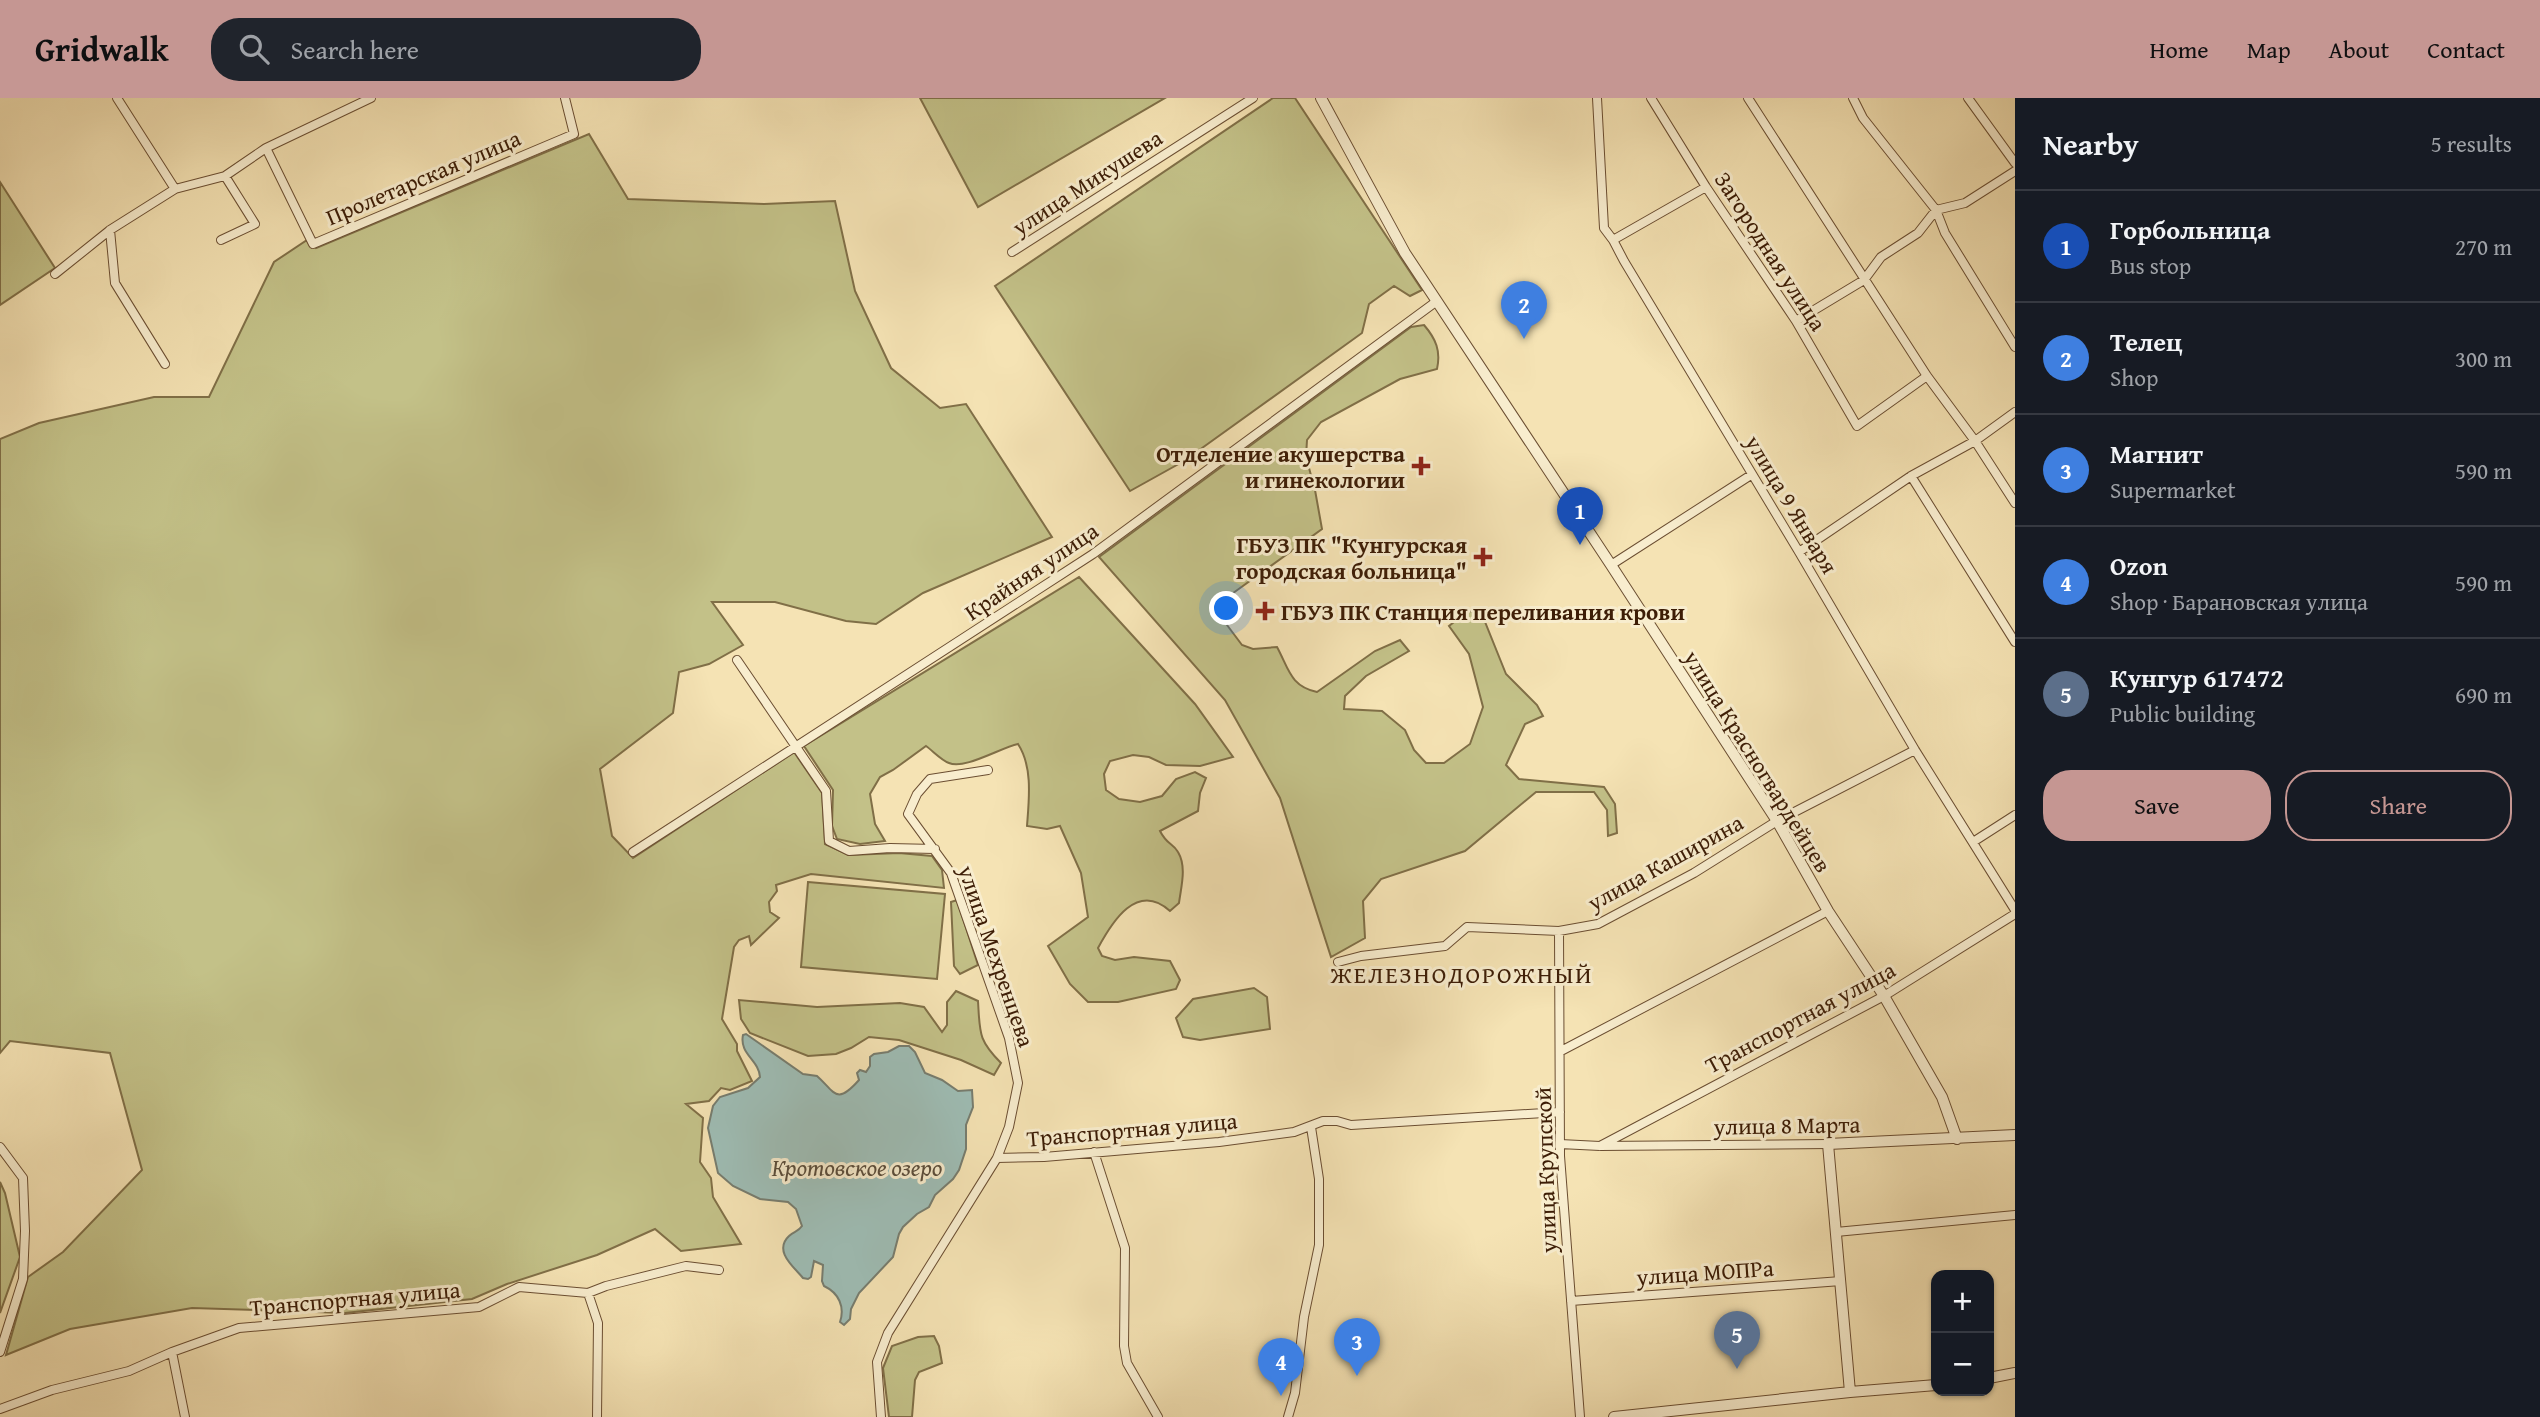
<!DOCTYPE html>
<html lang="en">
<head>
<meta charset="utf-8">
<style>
	body { margin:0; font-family:"Gentium Book Plus",serif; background:#20242c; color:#f1f3f6 }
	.controls { position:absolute; right:21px; bottom:21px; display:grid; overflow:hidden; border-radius:14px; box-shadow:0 2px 5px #0004 }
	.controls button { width:63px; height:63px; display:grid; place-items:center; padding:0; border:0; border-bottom:2px solid #363941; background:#171b24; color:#f1f3f6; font:35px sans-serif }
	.you { position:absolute; left:1227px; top:511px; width:24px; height:24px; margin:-18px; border:5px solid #fff; border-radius:50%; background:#1a73e8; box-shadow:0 0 0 10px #1a73e833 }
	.badge { display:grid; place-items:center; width:46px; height:46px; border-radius:50%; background:#c59692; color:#fff; font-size:23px; font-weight:700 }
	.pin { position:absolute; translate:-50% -58px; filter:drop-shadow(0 2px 4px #0008) }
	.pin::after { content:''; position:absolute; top:37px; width:24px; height:21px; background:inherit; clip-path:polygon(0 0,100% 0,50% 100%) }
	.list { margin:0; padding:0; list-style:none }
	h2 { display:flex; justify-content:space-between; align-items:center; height:91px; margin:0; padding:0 28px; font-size:30px }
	h2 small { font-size:23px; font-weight:400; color:#9ea1a6 }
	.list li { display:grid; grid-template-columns:46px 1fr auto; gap:21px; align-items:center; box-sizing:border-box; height:112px; padding:0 28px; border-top:2px solid #363941 }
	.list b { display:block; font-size:26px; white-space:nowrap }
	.list p { margin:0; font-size:23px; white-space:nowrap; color:#9ea1a6 }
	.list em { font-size:23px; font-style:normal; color:#9ea1a6 }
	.actions { display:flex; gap:14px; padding:21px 28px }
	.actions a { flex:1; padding:16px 0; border:2px solid #c59692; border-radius:28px; text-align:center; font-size:24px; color:#c59692 }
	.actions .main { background:#c59692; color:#111 }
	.icon { flex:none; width:38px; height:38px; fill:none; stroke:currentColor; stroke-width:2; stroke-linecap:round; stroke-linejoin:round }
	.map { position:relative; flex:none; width:2015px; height:1319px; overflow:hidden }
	header { display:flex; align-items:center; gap:42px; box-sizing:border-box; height:98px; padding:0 35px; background:#c59692; color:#111 }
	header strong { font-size:33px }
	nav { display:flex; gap:38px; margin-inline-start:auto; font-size:24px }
	.search { width:490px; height:63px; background:#20242c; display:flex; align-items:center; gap:18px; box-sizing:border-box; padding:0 24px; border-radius:28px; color:#9ea1a6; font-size:26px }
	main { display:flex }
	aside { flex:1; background:#171b24 }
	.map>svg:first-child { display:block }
	.green { fill:#c3c188; stroke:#806f47; stroke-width:2 }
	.water { fill:#9ebdb5; stroke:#777d6f; stroke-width:2 }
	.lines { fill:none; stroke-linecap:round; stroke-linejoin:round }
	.minor-casing { stroke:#6b4e32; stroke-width:10 }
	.tertiary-casing { stroke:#6b4e32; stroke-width:12 }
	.minor { stroke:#f8edce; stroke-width:8 }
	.tertiary { stroke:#f8edce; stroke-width:10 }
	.poi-dot { fill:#8f2418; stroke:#f8edce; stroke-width:2.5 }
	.labels { text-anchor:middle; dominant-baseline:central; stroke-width:6; stroke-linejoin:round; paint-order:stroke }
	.street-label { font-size:23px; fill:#3d1d06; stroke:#f8edce }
	.poi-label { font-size:23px; font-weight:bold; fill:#3d1d06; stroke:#f8edce; text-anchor:end }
	.neighbourhood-label { font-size:24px; letter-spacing:2px; fill:#3d1d06; stroke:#f8edce }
	.water-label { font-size:24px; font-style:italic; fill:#5a4d3b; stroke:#f8edce }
</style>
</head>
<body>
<header>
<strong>Gridwalk</strong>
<div class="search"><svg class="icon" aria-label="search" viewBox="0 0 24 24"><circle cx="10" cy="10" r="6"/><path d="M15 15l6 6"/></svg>Search here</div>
<nav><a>Home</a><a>Map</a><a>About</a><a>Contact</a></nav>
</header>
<main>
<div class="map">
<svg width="2015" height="1319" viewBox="0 0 2015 1319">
	<rect width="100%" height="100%" fill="#f5e3b4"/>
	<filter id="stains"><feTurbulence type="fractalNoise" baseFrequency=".00286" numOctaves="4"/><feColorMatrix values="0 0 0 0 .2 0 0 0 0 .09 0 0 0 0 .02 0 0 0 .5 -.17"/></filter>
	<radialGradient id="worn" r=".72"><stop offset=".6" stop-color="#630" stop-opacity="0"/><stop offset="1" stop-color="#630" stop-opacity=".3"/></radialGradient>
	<path class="green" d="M920,0H1165L978,109Z
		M1273,0H1295L1422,192L1410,198L1394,188L1369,206L1362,235L1184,363L1130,393L995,188Z
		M589,36L628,101L764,106L835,103L855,193L891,270L940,310L966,306L1052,439L923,495L876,526L846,523L775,504H712L743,547L709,566L679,574L673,615L600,671L612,738L633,760L794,654L822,695L825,746L849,757L899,755L932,758L942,772L944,790L811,776L776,787L777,793L769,804L770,814L779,820L751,847L749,838L739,842L734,849L722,921L737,946V953L752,983L730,992L721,990L709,1003L686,1006L703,1020L700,1064L711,1080L713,1099L741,1146L681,1153L655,1131L597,1157L507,1186L472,1201L345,1215L192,1210L70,1231L6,1257L28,1179L63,1154L142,1072L110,955L10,943L0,955V341L39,325L154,299H209L274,164L307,142L316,150Z
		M0,84L55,170L0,207Z
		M1424,227C1436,241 1441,253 1437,271L1400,281L1321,324L1307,342L1306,359L1315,392L1322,431L1229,498L1227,527L1242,547L1253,551L1277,549C1289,571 1290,588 1317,594L1375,553L1400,542L1409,553L1366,578L1345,598L1344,611L1382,613L1405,632L1414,652L1426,665H1444L1470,646L1483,609L1469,556L1449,528L1468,513L1481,514L1506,576L1537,607L1543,618L1525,626L1506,667L1519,681L1604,689L1615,706L1617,735L1608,738L1607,712L1594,694H1536L1465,753L1381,781L1363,803L1365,840L1331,859L1280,700L1225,602L1099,459L1411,229Z
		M1079,479L1195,606L1233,659L1200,668L1166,667L1149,659L1133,657L1110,663L1104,676L1106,692L1119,701L1140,704L1162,698L1176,681L1195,674L1206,680L1200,695L1198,713L1160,733C1167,747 1173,745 1178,754C1187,769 1181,789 1179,805L1170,813C1137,783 1112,824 1098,850L1102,858L1115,862L1134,859L1170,863L1180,882L1176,891L1118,904H1088L1070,886L1048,848L1088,819L1081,775L1060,728L1047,731L1027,728C1029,701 1033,669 1018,646C1000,650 964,672 949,665C941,662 933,653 926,648L893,672L880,679L870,696L875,726L885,743L860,746L837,741L832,728L833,692L804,648Z
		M808,784L945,796L937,881L801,869Z
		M957,802L978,867L960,876L954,868L951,804Z
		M1254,890L1267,899L1270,931L1200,942L1183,939L1176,920L1193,901Z
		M956,893L978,903C980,935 978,942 1001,965L994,977L961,962L899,942L869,939L851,950L836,956L808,958L750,935L741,921L739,902L817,909L900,905L924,909L942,934L947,927V904Z
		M0,1084L5,1095L20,1159L0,1215Z
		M934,1238L939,1248L942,1265L919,1274L915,1282L912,1319H889L883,1270L892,1248L918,1239Z"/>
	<path class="water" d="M746,936L803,976L817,978C835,994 836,1008 859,982L857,975L860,972L866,974L870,968V959L874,956L888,954L899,948H909L915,954L925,975L942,982L958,993L972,992L973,1009L966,1027V1051L959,1072L953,1081L935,1097L929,1109L917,1116L903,1129L899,1136L893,1159L859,1195L851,1211L850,1221L844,1227L840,1224C845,1209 839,1195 824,1188L822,1183L823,1167L814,1163L811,1179L808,1181L803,1180C794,1169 773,1153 789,1138C794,1133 798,1134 802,1128L796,1111L788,1104L760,1101L733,1088L718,1075L708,1030L713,1008L720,999L748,990L760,979C759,962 739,956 743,937Z"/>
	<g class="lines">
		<g class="minor-casing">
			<path id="minor" d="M117,0L175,91
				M1597,0L1604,130L1613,142L1624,163L1799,454L1915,652L2015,812
				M1651,0L1706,89L1796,223L1857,328L1927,278
				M1748,0L1927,278L1975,343L2015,405
				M1853,0L1863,20L1936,112L1945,135L2015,249
				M1968,0L2015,65
				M266,50L313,146L574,36L565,0
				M110,132L115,185L165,266
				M221,142L255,126L225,78
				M1613,142L1706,89
				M1012,154L1253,0
				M55,176L110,132L175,91L225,78L266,50L371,0
				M1796,223L1864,182L1881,159L1918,135L1936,112L1965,105L2015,73
				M1911,378L2015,544
				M1799,454L1911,378L1975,343L2015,314
				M1611,467L1751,377
				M737,562L826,693L829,743L849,753L890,750L935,751
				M1973,744L2015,717
				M633,754L1093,456L1437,203
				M1559,833L1560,1058L1580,1319
				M1338,864L1361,858L1445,848L1467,829L1559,833L1598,826L1694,775L1777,723L1915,652
				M1561,953L1828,813
				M1560,1046L1600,1048L1828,1046
				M1600,1048L1884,898L2015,816
				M0,1049L23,1080L25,1133L23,1181L0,1254
				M1094,1054L1125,1150L1124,1248L1127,1265L1158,1319
				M997,1060L1044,1059L1219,1044L1294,1034L1323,1023H1337L1351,1027L1560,1014
				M1836,1134L2015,1117
				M588,1195L598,1225L597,1319
				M1571,1203L1841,1183
				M172,1254L185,1319
				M0,1311L52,1292L129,1273L172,1254L239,1230L479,1209L519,1189L588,1195L606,1188L686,1168L719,1172
				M881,1319L877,1264L888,1235L997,1060L1009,1029L1018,985L1009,940L951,775L908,716L917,696L930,681L988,672
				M1288,1319L1295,1295L1304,1219L1319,1147V1081L1311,1029"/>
		</g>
		<g class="tertiary-casing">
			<path id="tertiary" d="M1321,0L1405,155L1611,467L1777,723L1828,813L1884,898L1942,999L1957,1041
				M1989,1280L2015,1275
				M1850,1294L1828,1046L2015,1037
				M1614,1319L1850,1294L1936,1287"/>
		</g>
		<use href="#minor" class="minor"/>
		<use href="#tertiary" class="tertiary"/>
	</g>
	<g class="poi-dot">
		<path d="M1417.5 357.5h7v7h7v7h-7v7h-7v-7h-7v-7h7z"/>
		<path d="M1479.5 448.5h7v7h7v7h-7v7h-7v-7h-7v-7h7z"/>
		<path d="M1261.5 502.5h7v7h7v7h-7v7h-7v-7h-7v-7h7z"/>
	</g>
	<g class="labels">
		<g class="street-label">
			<text transform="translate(423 79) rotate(-23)">Пролетарская улица</text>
			<text transform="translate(1087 84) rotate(-33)">улица Микушева</text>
			<text transform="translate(1771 153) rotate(57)">Загородная улица</text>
			<text transform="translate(1792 406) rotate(59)">улица 9 Января</text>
			<text transform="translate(1031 473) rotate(-34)">Крайняя улица</text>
			<text transform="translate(1758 663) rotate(58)">улица Красногвардейцев</text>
			<text transform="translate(1665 764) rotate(-29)">улица Каширина</text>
			<text transform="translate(997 858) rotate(71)">улица Мехренцева</text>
			<text transform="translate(1800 919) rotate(-28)">Транспортная улица</text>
			<text transform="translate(1787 1027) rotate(-1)">улица 8 Марта</text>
			<text transform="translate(1132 1031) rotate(-5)">Транспортная улица</text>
			<text transform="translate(1545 1072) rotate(-92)">улица Крупской</text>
			<text transform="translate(1705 1174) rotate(-4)">улица МОПРа</text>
			<text transform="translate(355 1200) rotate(-5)">Транспортная улица</text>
		</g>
		<g class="poi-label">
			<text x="1405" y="355">Отделение акушерства<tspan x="1405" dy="26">и гинекологии</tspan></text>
			<text x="1467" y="446">ГБУЗ ПК "Кунгурская<tspan x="1467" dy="26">городская больница"</tspan></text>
			<text x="1281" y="513" text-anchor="start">ГБУЗ ПК Станция переливания крови</text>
		</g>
		<g class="neighbourhood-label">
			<text x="1462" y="876">ЖЕЛЕЗНОДОРОЖНЫЙ</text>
		</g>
		<g class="water-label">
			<text x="857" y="1069">Кротовское озеро</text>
		</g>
	</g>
	<rect width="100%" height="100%" filter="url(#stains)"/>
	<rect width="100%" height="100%" fill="url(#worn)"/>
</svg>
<div class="controls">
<button>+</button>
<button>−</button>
</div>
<div class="you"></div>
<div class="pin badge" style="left:1580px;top:447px;background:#1a4fb4">1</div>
<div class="pin badge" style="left:1524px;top:241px;background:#3f7fe0">2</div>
<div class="pin badge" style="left:1357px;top:1278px;background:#3f7fe0">3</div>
<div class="pin badge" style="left:1281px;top:1298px;background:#3f7fe0">4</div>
<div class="pin badge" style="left:1737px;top:1271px;background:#5c6f8a">5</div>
</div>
<aside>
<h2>Nearby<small>5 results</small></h2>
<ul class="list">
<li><span class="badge" style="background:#1a4fb4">1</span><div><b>Горбольница</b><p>Bus stop</p></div><em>270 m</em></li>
<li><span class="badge" style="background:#3f7fe0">2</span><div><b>Телец</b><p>Shop</p></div><em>300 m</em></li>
<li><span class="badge" style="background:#3f7fe0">3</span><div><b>Магнит</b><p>Supermarket</p></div><em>590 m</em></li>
<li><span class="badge" style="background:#3f7fe0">4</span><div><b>Ozon</b><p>Shop · Барановская улица</p></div><em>590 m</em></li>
<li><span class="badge" style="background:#5c6f8a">5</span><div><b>Кунгур 617472</b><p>Public building</p></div><em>690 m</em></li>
</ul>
<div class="actions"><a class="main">Save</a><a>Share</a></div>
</aside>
</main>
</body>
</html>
